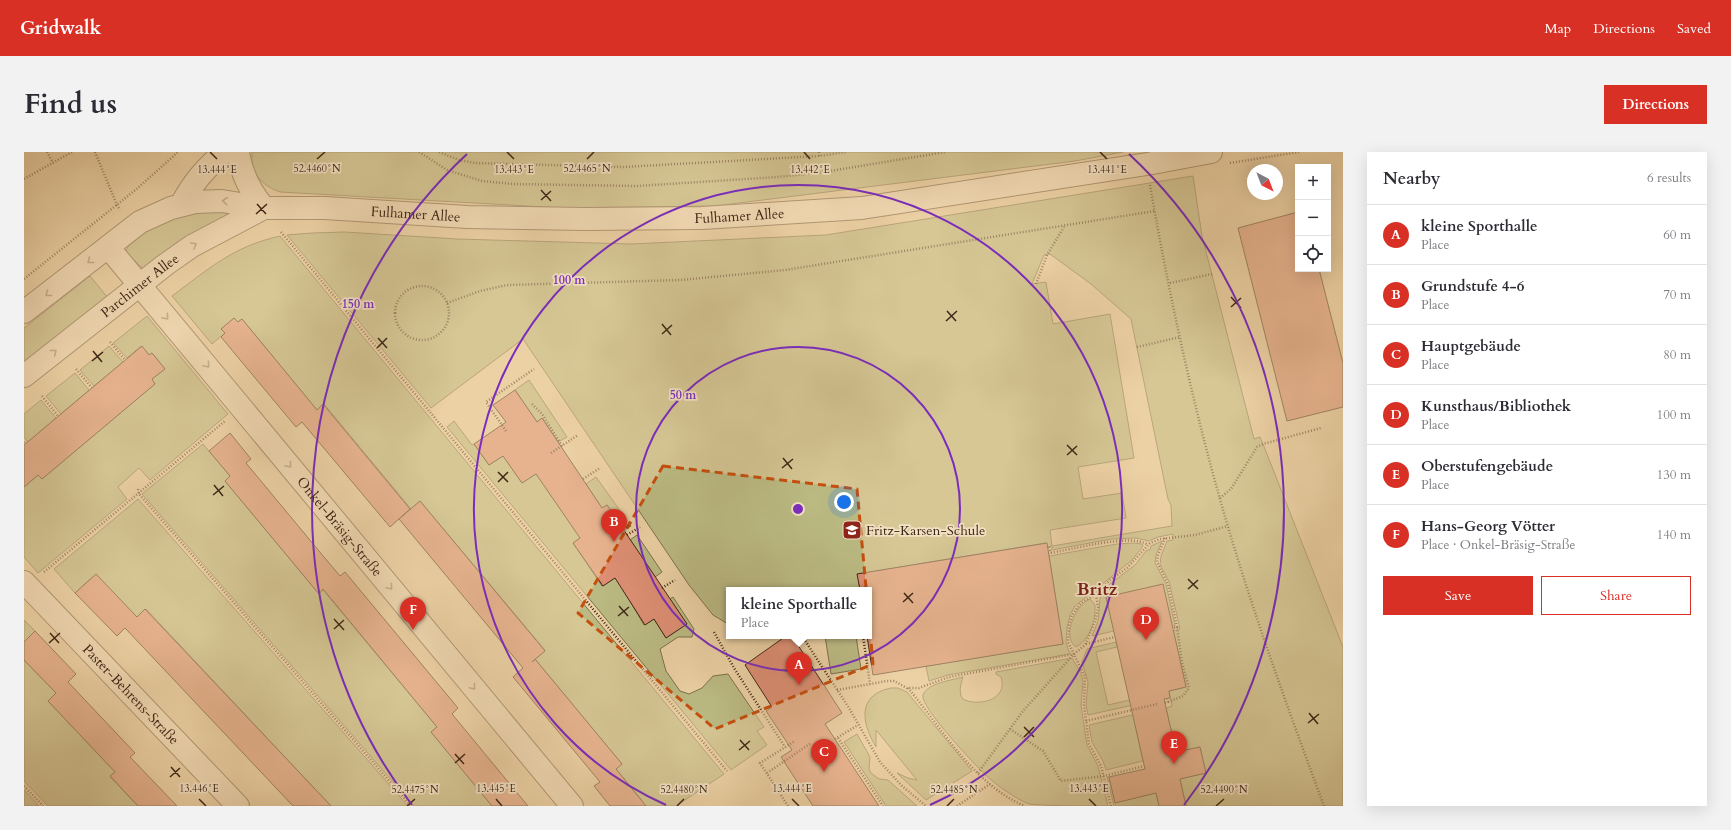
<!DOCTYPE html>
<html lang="en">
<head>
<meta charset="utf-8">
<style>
	body { margin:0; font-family:Cardo,serif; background:#f2f2f3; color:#2b2b33 }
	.controls { position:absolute; right:12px; top:12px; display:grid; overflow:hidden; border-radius:0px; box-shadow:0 4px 16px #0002 }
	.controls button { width:36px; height:36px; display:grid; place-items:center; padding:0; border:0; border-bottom:1px solid #e1e1e2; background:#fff; color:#2b2b33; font:20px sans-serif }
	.compass { position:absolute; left:1223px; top:12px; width:36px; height:36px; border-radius:50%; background:#fff; box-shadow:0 4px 16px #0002; rotate:138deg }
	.you { position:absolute; left:820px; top:350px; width:14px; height:14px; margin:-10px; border:3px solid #fff; border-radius:50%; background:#1a73e8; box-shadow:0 0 0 6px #1a73e833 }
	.badge { display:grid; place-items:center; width:26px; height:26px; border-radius:50%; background:#d93025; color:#fff; font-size:13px; font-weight:700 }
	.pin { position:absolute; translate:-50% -33px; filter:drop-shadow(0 1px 2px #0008) }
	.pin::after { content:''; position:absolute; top:21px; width:14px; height:12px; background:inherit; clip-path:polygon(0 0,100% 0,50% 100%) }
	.popup { position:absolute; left:702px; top:435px; width:146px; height:52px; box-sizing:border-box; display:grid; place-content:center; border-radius:0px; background:#fff; filter:drop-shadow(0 1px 3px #0005); font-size:13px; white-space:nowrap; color:#7c7c81 }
	.popup b { font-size:15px; color:#2b2b33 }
	.popup::after { content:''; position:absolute; left:50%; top:100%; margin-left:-8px; border:8px solid transparent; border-top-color:#fff }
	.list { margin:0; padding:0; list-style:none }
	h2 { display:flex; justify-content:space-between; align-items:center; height:52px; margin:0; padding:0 16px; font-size:17px }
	h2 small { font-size:13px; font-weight:400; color:#7c7c81 }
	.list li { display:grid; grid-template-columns:26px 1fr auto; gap:12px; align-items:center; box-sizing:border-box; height:60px; padding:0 16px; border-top:1px solid #e1e1e2 }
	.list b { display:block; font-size:15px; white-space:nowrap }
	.list p { margin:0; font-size:13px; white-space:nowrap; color:#7c7c81 }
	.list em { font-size:13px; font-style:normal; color:#7c7c81 }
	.actions { display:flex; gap:8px; padding:12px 16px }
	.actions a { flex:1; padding:9px 0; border:1px solid #d93025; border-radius:0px; text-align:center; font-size:14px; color:#d93025 }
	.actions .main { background:#d93025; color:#fff }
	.icon { flex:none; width:22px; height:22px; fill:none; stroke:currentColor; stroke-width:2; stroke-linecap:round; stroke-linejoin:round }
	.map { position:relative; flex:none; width:1319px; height:654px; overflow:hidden; border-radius:0px }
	header { display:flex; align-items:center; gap:24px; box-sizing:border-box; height:56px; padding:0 20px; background:#d93025; color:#fff }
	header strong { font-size:19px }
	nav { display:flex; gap:22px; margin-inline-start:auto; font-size:14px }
	.intro { display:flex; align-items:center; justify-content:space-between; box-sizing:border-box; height:96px; padding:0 24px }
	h1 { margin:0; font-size:28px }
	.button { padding:10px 18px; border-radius:0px; background:#d93025; color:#fff; font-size:14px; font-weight:700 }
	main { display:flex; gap:24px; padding:0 24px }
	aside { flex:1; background:#fff; border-radius:0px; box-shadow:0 4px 16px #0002 }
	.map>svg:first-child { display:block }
	.green { fill:#bbba83; stroke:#7d704d; fill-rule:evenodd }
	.building { fill:#de8f74; stroke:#3f2717 }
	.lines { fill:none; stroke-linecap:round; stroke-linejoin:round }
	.minor-casing { stroke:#6a523a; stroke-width:24 }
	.path { stroke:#3f2717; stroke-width:2.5; stroke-dasharray:1 2; stroke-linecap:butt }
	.minor { stroke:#f3e1c4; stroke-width:22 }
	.oneway { stroke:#99846e }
	.marked { fill:none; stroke:#c64f0e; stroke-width:3; stroke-dasharray:8 5; stroke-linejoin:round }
	.ticks { fill:none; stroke:#3f2717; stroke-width:1.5 }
	.ring { fill:none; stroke:#7b2cbf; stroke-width:2 }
	.labels { text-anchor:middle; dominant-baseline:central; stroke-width:3.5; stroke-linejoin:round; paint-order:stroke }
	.street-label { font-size:14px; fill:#3f2717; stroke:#f3e1c4 }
	.poi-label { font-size:14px; fill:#3f2717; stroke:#f3e1c4; text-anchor:start }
	.district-label { font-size:18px; font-weight:bold; fill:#7a1f14; stroke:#f3e1c4 }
	.ticks-label { font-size:10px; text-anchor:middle; fill:#3f2717; stroke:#f3e1c4; stroke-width:3.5; stroke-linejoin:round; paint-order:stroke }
	.centre { fill:#7b2cbf; stroke:#f3e1c4; stroke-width:2 }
	.ring-label { font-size:12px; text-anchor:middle; font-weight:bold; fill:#7b2cbf; stroke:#f3e1c4; stroke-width:3.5; stroke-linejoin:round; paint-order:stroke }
</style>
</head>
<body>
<header>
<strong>Gridwalk</strong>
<nav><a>Map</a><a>Directions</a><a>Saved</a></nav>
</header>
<div class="intro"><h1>Find us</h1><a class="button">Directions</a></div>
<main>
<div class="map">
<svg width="1319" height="654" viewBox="0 0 1319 654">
	<rect width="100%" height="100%" fill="#ecd1a4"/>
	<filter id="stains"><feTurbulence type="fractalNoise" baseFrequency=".005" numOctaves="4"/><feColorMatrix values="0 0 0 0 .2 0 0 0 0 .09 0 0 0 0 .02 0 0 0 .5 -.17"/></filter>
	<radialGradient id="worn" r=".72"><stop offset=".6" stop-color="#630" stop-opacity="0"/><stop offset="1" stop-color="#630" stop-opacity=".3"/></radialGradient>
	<path class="green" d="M228,0H1099L1051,9L691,54L539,56L256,40C237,33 226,21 228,0Z
		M1169,24L1178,84L1230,287L1236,285L1239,292L1319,495V654H1162L1156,627L1182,621L1176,595L1152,600L1142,556L1148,554L1145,539L1162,535L1149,479L1156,477L1145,429L1136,413L1137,404L1143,389L1149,388V382L1134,385L1125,389L1112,386L1088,387L1028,398V394L1023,395L1022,391L834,422L836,437L832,438H705L704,472L689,463L665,433L499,187L407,256L263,83L288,81L321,80L433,87L607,92L802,83ZM1026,102L1067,132L1107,167L1144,347L1147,353L1148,374L1028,394L1026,378L1102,366L1098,341L1059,347L1054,315L1110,306L1086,162L1029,172L1022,130L1008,132L1020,103Z
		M193,59L205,61V63L119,117L102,100C103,94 107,92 112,88C134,68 163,61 193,59Z
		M256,84L700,622L652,654H615L617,647L592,617L598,612L511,507L521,498L396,349L387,357L300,252L293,258L218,167L214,170L210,166L197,177L201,181L188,192L148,144C186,116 208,95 256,84Z
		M66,124L84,146L0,213V176Z
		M123,164L204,262L126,328L115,316L94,335L103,347L14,421L0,405V335L14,323L18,327L131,232L128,227L141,217L128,201L125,203L117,194L103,206L89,191Z
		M85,194L99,210L70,234L56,218Z
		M51,221L65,238L37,262L22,244Z
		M505,228L543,285L534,290L518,266L513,270L491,238Z
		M17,248L32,266L4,290L0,285V262Z
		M430,269L448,293L450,292L465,313L488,298L484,311L498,331L514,320L523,337L557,385L549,391L578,434L592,425L620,473L630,467L642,486L663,472L646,447L649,445L670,477L668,485H654L636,497L642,519L656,539L665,542L678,536L689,524L704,522L740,575L733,579L743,593L707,618L423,275Z
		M179,292L206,324L201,329L294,441L299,438L413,575L407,580L468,654H390L118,342Z
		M572,325L607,374L600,378L583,353L578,356L562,332Z
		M114,347L384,654H307L122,457L113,465L66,427L51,441L30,417Z
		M613,383L638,420L631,425L606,388Z
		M1138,389L1132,403L1131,411L1142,432L1151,474H1148L1082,445L1090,479L1068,484L1074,469L1076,447L1079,439L1086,432L1111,413L1123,398H1126L1127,394Z
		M1110,391L1118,392L1119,394L1108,408L1051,454L1046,463L1043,476L1042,491L1046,502L924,523L905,529L902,514L1039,492L1025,404L1093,392Z
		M1066,447L1071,453C1072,468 1066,488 1052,495C1037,485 1052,452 1066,447Z
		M0,468L11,479L0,490Z
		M801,484H832L837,517L807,522Z
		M1092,490L1093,495L1072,500L1084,553L1131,542L1132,548L1064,563L1062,553L1064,530L1058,510L1063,497Z
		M1048,506L1057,521L1059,530L1057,553L1063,593L1074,614L1084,654C1065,654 1021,654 1005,652C991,646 978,637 966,627C955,618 895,554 899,543C903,531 929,528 939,525C937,532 934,541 939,547C954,555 985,548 977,525L972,522V520Z
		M0,508L32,541L24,549L91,620L86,625L114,654H24L0,629Z
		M867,536H874L883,540L948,619L902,648L873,621L884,626L893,628L852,578V595C838,572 832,543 867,536Z
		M1134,557L1111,572L1119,609L1082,618L1079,609L1068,590L1065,573Z
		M833,582L846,605L845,617L847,621L855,627L864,628L893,654H862L820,590Z
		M1083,625H1085L1091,650L1132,641L1135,654H1090Z
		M0,638L15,654H0Z"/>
	<path class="building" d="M1274,60V117H1295L1319,211V255L1263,269L1214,76Z
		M210,166L214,170L218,167L293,258L299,252L386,357L366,375L278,270L272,275L197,185L201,181L197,177Z
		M118,194L125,203L128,201L141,217L128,227L131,232L18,327L14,323L0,335V293Z
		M491,238L513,270L518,266L578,356L583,353L663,472L642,486L630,467L621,473L591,426L579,434L549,391L556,386L512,322L498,331L479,304L465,313L450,292L482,270L469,253Z
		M206,281L227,307L222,311L295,399L316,424L321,420L434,556L428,562L504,654H468L407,580L413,575L299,437L295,442L201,329L206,324L185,299Z
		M396,349L521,499L508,510L511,507L598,612L592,617L622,654H586L570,634L576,630L489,525L499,516L375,367Z
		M1023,391L1039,492L849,523L843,484H845V438H836L833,422Z
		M72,422L113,465L121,457L307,654H269L101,476L93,484L51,441Z
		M1139,432L1162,535L1145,539L1146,546L1140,547L1152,600L1176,595L1182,621L1156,627L1162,654H1135L1132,641L1091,651L1085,625L1121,617L1082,445Z
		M11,479L52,522L44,530L111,601L106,605L153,654H114L86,624L91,620L24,549L32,541L0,508V490Z
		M762,484H768L818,561L801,572L855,654H789L757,605L768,598L742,559L748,555L721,513Z"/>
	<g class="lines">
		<g class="minor-casing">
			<g id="minor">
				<path d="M214,0C217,21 226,39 240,56"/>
				<path d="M157,53C170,29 180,18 200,0"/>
				<path id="s1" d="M84,95L548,654"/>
				<path id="s2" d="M0,160L116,70L147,56L171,50L198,49L240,56H301L443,65L561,67L678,66L838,56L1123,12L1187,0"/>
				<path id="s3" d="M0,224L141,113L168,94L240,56"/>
				<path id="s4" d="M0,430L214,654"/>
			</g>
		</g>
		<path class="path" d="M23,0L29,11
			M71,0L93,53L96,58
			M395,0L423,18L458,29L489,32L613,34L753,25L800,20L921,0
			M415,0L435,8L451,11L600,15L795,4L822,0
			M795,4V0
			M1206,11L1275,0
			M0,27L48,0
			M1126,33C1146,148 1171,263 1204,375C1232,469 1266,562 1300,654
			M257,80L703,619
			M0,127L115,35L154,0
			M1146,131L1188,122
			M1012,132L1023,103L1040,75
			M371 161a27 27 0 1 1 54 0a27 27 0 1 1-54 0Z
			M423,151L456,139L483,133L657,128L761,118L1131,59
			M86,190L101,208
			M1113,195L1156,185
			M52,217L68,236
			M18,244L34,264
			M508,252L518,262L538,294
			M482,279L462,250L510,217
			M0,290L1,292
			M527,301L554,283
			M559,327L576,316
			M114,337L115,342L387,654
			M1196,346L1207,337L1233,295L1239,292L1297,276
			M603,383L616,375
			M1141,386L1134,403L1133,410L1144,432L1153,475L1149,476
			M1025,395L1027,401
			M1024,401C1045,399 1108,380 1124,393
			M20,420L201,269
			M638,436L651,428
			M690,480L710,516L761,595
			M778,484L825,556L856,610L878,634L902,654
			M839,484L846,532
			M1062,492L1091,485
			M884,536C917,575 951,634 1001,654
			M813,538L863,529H870L883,536H895L925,525L1050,502
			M1144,550L1159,544L1165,536L1158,511L1153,475
			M1141,551L1144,550L1143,547
			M1062,569L1133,552
			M986,577L1019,599L1037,629L1080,624L1120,614
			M814,586L859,654
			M811,587L834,573
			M743,621L787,591
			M954,621L999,559L1050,502L1061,493L1071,470L1074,455L1072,442
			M0,634L19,654
			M764,654L736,611L771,589
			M933,654L966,632
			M1087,654L1077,614L1065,592L1060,553L1061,525L1044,490L1045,473L1048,463L1057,451L1072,442L1087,427L1103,416L1126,391L1136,387L1171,383L1204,374"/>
		<use href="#minor" class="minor"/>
	</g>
	<defs><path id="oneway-chevron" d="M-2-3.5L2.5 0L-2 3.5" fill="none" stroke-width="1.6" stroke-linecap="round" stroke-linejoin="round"/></defs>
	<g class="oneway">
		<use href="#oneway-chevron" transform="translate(201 49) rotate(-175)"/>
		<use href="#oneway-chevron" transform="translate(170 93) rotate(-30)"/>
		<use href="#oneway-chevron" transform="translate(66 109) rotate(142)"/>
		<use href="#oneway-chevron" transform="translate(24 142) rotate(142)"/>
		<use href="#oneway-chevron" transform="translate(142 165) rotate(50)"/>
		<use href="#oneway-chevron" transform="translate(30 200) rotate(-39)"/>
		<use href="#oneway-chevron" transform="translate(183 213) rotate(50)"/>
		<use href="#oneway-chevron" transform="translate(265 313) rotate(50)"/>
		<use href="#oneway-chevron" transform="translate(366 435) rotate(50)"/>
		<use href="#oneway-chevron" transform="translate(449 535) rotate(50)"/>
	</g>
	<path d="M0 0H1319V654H0ZM639,314L833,337L849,512L691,577L554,461Z" fill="#ecd1a4" fill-opacity=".55" fill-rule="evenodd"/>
	<path class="marked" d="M639,314L833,337L849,512L691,577L554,461Z"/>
	<path class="ticks" d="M186,0L193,7M483,0L490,7M780,0L786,7M1076,0L1083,7M293,7L301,0M563,7L570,0M517,38L527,49M517,48L527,39M233,52L242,62M232,62L243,52M1207,145L1217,156M1207,155L1217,146M923,159L932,169M922,169L933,159M638,172L647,183M638,182L648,173M354,186L363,196M353,196L363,186M69,199L78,210M68,209L79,200M1043,293L1053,303M1043,303L1053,294M759,306L768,317M758,316L769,307M474,320L484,330M474,330L484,320M190,333L199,344M189,343L200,334M1164,427L1174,437M1164,437L1174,428M880,441L889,451M879,450L889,441M595,454L604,464M594,464L605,455M310,467L320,478M310,477L320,468M26,481L35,491M25,491L36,481M1285,561L1294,572M1284,571L1295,562M1000,575L1010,585M1000,585L1010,575M716,588L725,598M715,598L726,589M431,602L440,612M431,611L441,602M147,615L156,625M146,625L156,616M175,647L182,654M472,647L478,654M768,647L775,654M1065,647L1072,654M383,654L391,647M653,654L660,647M923,654L930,647M1192,654L1200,647"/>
	<g class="ring">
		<circle cx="774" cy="357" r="162"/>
		<path d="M642 653A324 324 0 1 1 906 653"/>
		<path d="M388 653A486 486 0 0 1 443 2M1105 2A486 486 0 0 1 1160 653"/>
	</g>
	<defs>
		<g id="school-square" transform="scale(1)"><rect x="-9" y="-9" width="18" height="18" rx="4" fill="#8f2418" stroke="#f3e1c4"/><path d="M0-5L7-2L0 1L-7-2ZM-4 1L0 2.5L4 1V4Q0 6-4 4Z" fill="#fff"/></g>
	</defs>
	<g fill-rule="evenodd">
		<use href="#school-square" x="828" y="378"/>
	</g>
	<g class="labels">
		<g class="street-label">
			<text stroke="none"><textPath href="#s2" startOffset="427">Fulhamer Allee</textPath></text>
			<text stroke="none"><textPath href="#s2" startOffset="751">Fulhamer Allee</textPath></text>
			<text stroke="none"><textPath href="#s3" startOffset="147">Parchimer Allee</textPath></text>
			<text stroke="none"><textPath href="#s1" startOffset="363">Onkel-Bräsig-Straße</textPath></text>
			<text stroke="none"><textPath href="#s4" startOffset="155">Paster-Behrens-Straße</textPath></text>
		</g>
		<g class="poi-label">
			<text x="842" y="378">Fritz-Karsen-Schule</text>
		</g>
		<g class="district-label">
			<text x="1073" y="437">Britz</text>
		</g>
	</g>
	<g class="ticks-label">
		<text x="293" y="20">52.4460°N</text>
		<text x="563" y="20">52.4465°N</text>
		<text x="193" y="21">13.444°E</text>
		<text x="490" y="21">13.443°E</text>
		<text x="786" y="21">13.442°E</text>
		<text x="1083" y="21">13.441°E</text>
		<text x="175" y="640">13.446°E</text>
		<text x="472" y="640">13.445°E</text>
		<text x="768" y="640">13.444°E</text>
		<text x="1065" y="640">13.443°E</text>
		<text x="391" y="641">52.4475°N</text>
		<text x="660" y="641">52.4480°N</text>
		<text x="930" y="641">52.4485°N</text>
		<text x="1200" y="641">52.4490°N</text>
	</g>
	<circle cx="774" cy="357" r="6" class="centre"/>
	<g class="ring-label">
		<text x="545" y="132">100 m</text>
		<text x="334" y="156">150 m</text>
		<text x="659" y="247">50 m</text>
	</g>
	<rect width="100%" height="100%" filter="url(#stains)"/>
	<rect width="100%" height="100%" fill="url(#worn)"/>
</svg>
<div class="controls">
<button>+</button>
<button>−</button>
<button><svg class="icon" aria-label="locate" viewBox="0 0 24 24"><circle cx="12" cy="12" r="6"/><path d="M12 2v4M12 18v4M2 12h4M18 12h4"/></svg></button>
</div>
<svg class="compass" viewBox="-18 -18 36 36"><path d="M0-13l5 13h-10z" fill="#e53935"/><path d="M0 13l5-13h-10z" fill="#7c7c81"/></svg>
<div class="you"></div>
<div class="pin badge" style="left:775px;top:533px">A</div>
<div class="popup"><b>kleine Sporthalle</b>Place</div>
<div class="pin badge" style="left:590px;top:390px">B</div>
<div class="pin badge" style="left:800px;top:620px">C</div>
<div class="pin badge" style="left:1122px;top:488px">D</div>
<div class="pin badge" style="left:1150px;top:612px">E</div>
<div class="pin badge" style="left:389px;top:478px">F</div>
</div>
<aside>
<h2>Nearby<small>6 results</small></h2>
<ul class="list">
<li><span class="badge">A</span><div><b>kleine Sporthalle</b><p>Place</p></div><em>60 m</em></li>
<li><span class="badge">B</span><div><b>Grundstufe 4-6</b><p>Place</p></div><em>70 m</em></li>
<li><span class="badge">C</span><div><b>Hauptgebäude</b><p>Place</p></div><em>80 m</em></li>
<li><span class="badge">D</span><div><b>Kunsthaus/Bibliothek</b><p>Place</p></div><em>100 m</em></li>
<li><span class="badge">E</span><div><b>Oberstufengebäude</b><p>Place</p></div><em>130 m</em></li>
<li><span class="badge">F</span><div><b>Hans-Georg Vötter</b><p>Place · Onkel-Bräsig-Straße</p></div><em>140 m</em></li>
</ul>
<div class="actions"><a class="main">Save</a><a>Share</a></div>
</aside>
</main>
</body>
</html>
